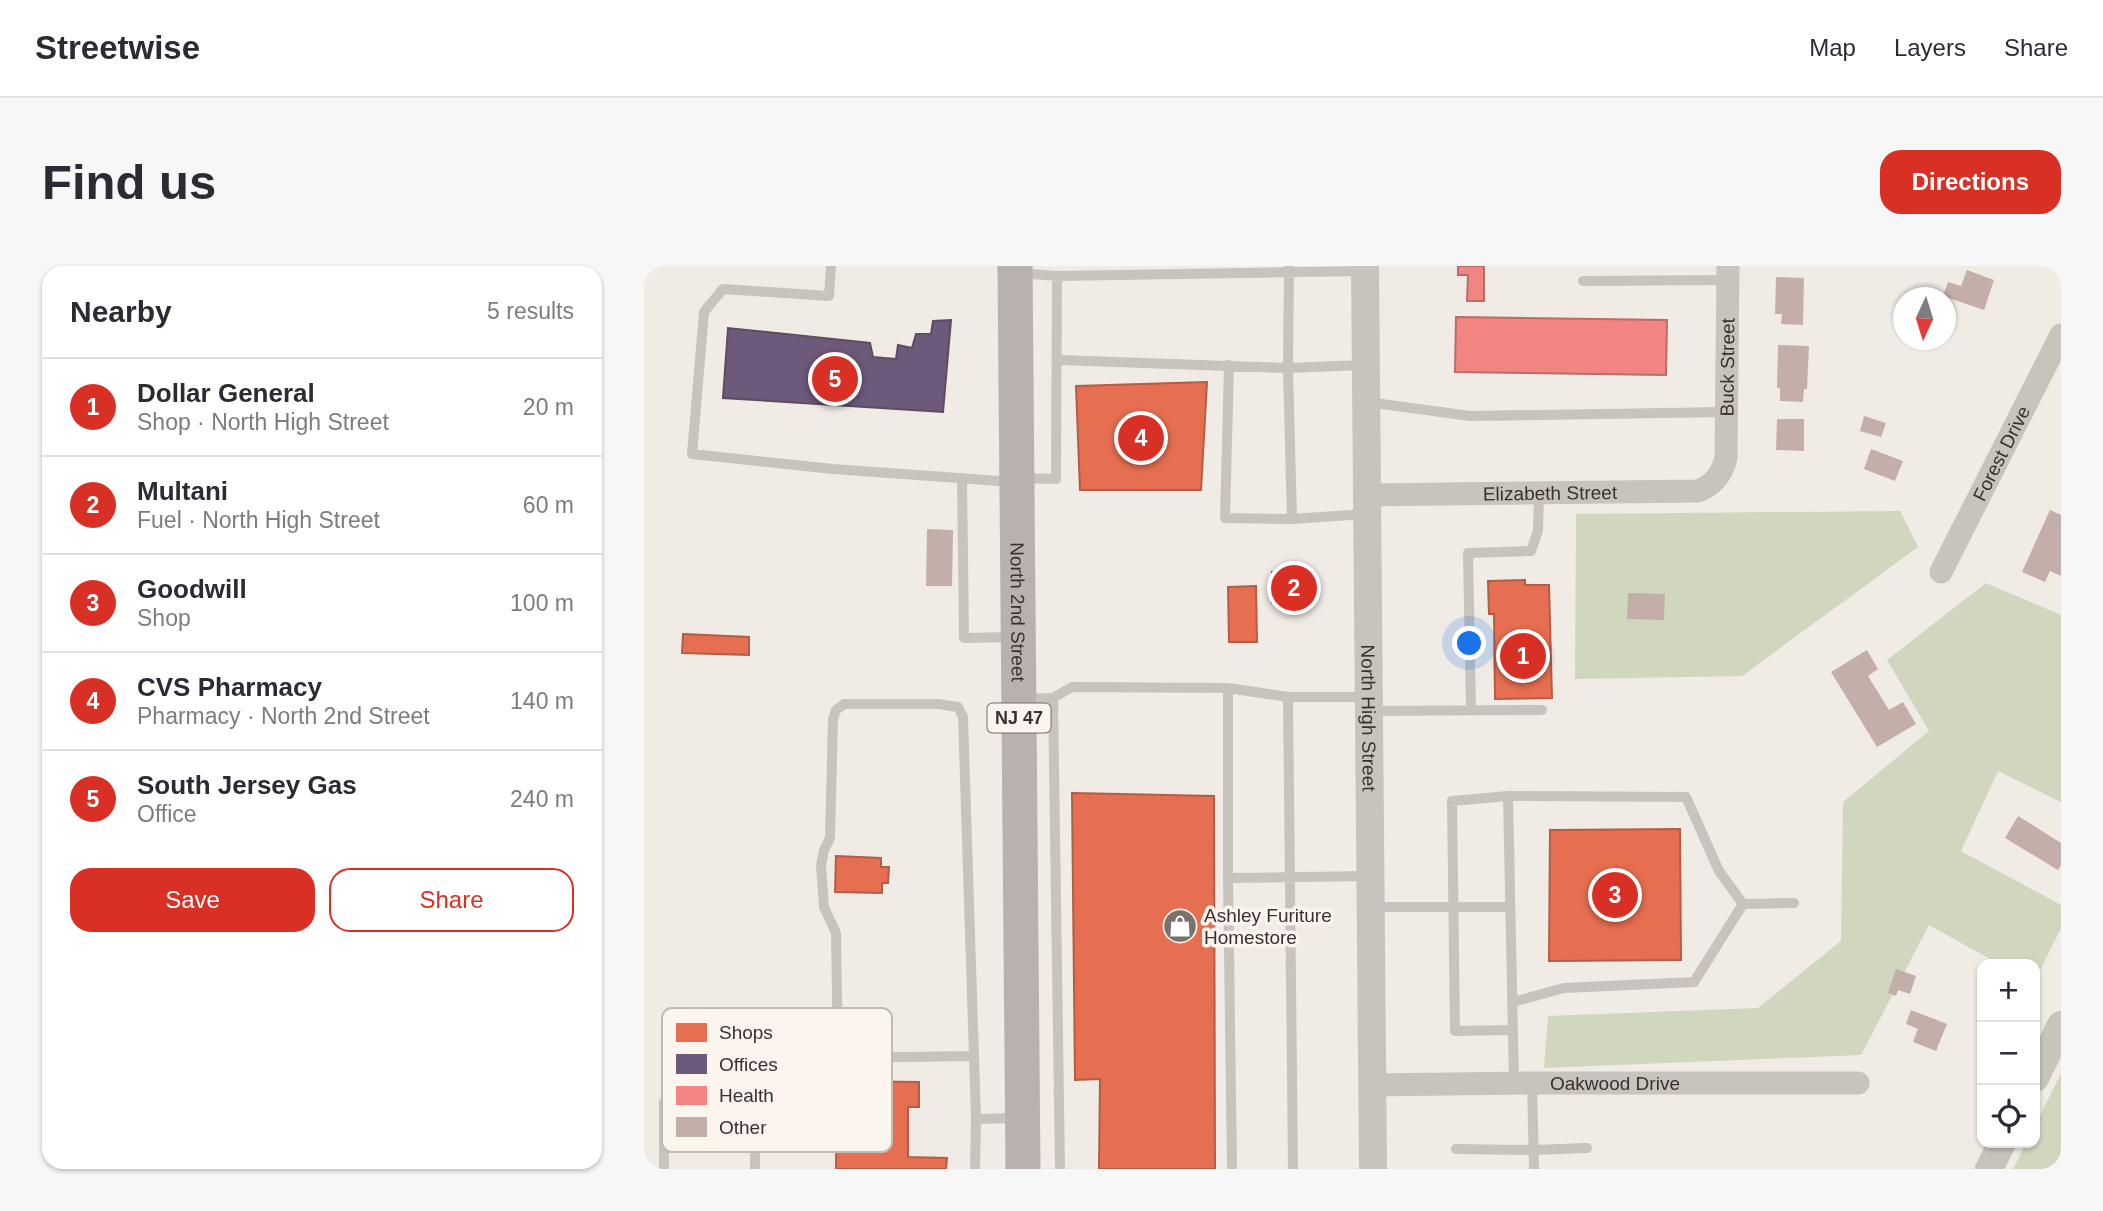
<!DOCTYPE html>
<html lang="en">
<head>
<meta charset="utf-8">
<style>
	body { margin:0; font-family:Arial,sans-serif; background:#f7f7f7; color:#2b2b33 }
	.controls { position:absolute; right:21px; bottom:21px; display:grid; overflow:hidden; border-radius:14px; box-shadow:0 2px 5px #0004 }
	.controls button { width:63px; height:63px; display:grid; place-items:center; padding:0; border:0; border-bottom:2px solid #e1e1e2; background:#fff; color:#2b2b33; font:35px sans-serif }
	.compass { position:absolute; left:1249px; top:21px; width:63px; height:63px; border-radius:50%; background:#fff; box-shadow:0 2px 5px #0004; rotate:184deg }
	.you { position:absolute; left:826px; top:378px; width:24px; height:24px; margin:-18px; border:5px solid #fff; border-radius:50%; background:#1a73e8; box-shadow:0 0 0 10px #1a73e833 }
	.badge { display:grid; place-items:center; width:46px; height:46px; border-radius:50%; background:#d93025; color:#fff; font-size:23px; font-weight:700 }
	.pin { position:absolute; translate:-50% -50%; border:4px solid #fff; box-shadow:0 2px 7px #0006 }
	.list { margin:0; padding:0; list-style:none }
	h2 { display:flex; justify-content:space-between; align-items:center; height:91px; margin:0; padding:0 28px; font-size:30px }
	h2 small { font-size:23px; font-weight:400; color:#7c7c81 }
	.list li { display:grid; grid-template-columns:46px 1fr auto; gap:21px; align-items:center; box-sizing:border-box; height:98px; padding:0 28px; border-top:2px solid #e1e1e2 }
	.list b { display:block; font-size:26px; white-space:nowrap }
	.list p { margin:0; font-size:23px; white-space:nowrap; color:#7c7c81 }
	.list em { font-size:23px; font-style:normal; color:#7c7c81 }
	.actions { display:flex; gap:14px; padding:21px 28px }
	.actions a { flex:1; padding:16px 0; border:2px solid #d93025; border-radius:21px; text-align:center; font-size:24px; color:#d93025 }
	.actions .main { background:#d93025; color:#fff }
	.icon { flex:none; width:38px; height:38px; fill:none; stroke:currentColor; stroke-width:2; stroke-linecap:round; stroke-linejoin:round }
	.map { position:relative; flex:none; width:1417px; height:903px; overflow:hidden; border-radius:21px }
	header { display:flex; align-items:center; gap:42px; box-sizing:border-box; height:98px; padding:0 35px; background:#fff; border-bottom:2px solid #e1e1e2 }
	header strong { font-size:33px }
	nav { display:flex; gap:38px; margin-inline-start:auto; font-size:24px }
	.intro { display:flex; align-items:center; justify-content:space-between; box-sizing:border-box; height:168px; padding:0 42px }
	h1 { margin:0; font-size:49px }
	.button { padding:18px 32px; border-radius:21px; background:#d93025; color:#fff; font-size:24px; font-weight:700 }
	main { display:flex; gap:42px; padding:0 42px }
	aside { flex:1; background:#fff; border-radius:21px; box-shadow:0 2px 5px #0004 }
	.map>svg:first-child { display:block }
	.green { fill:#d1d6bf }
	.shops { fill:#e76f51; stroke:#b35c46; stroke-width:2 }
	.offices { fill:#6d597a; stroke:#5e4d62; stroke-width:2 }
	.health { fill:#f28482; stroke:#bb6b68; stroke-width:2 }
	.building { fill:#c3afa7 }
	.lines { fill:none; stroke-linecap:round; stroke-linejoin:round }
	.service { stroke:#c9c3be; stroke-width:10 }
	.minor { stroke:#c9c3be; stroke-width:23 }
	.tertiary { stroke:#c9c3be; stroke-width:28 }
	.primary { stroke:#b8b1ad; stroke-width:35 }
	.labels { text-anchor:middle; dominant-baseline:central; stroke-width:7; stroke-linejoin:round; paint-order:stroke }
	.shield { fill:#fbf5ee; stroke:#756b66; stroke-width:2 }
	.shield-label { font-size:18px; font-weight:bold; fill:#3b302b }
	.street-label { font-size:19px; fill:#3b302b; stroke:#fbf5ee }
	.poi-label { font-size:19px; fill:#3b302b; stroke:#fbf5ee; text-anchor:start }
	.key { fill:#fbf5ee; stroke:#c1bab4; stroke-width:2 }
	.key-label { font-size:19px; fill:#3b302b }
</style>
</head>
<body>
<header>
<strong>Streetwise</strong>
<nav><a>Map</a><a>Layers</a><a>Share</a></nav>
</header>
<div class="intro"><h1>Find us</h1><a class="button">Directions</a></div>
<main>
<aside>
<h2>Nearby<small>5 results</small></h2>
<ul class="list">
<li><span class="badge">1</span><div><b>Dollar General</b><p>Shop · North High Street</p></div><em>20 m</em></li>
<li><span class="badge">2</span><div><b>Multani</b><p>Fuel · North High Street</p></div><em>60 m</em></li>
<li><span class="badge">3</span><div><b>Goodwill</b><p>Shop</p></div><em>100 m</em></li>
<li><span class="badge">4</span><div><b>CVS Pharmacy</b><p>Pharmacy · North 2nd Street</p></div><em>140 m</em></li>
<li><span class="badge">5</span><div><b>South Jersey Gas</b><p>Office</p></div><em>240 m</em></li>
</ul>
<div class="actions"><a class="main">Save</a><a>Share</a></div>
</aside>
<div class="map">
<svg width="1417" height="903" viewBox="0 0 1417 903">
	<rect width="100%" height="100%" fill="#f0ebe5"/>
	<path class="green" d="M1256,245L1274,281L1098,410L931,413L932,248Z
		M1342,317L1417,349V536L1354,505L1317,585L1417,639V662L1391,714V698H1355L1285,659L1217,789L900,802L904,750L1114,742L1197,675L1199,536L1285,465L1243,394Z
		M1417,807V903H1369L1382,877H1391V860Z"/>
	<path class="shops" d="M563,116L557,224H436L432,120Z
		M628,306H669L670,336L628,337Z
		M881,314V319H905L908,432L851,433L850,348H845L844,315Z
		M612,320L613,376H585L584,321Z
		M39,368L105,371V389L38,387Z
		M428,527L570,530L571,903H455L456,813L431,814Z
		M1036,563L1037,694L905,695L906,564Z
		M192,590L237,592V601H245L244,617H238V627L191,626Z
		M193,815L275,816V841H264V891L303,892L302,903H192Z"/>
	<path class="offices" d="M307,54L299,146L79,132L84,62L226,77L229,91L252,93L254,79L268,82L272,68H287L289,55Z"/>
	<path class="health" d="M814,0H840V35H823L824,9H814Z
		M812,51L1023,54L1022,109L811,106Z"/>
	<path class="building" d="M1323,4L1350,14L1340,44L1299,30L1304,16L1317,20Z
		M1132,11L1160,12L1159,59L1137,58L1138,48H1131Z
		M1134,79L1165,80L1163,123H1160L1159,136L1136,135V122H1133Z
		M1220,150L1242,157L1237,171L1216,165Z
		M1133,153H1160V185L1132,184Z
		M1227,183L1259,195L1251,215L1220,203Z
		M1406,244L1417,249V310L1406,305L1401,316L1378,306Z
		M283,263L309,264L308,320H282Z
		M984,327L1021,328L1020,354L983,353Z
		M1223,384L1234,403L1224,410L1245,444L1259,436L1272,458L1233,481L1187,406Z
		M1374,550L1417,577V599L1414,604L1361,572Z
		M1252,703L1272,710L1266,728L1254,724L1252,730L1244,727Z
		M1267,744L1303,758L1292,785L1269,776L1274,763L1262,758Z"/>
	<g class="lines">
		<path class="service" d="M187,0L185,30L79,23L60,46L48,188L189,203L370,216
			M374,7L413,10L718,5
			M939,15L1084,14
			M414,94L644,102L645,2
			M585,99L581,252L648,253L644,102L719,99
			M723,136L826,150L1082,146
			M318,212L320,372L368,371
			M376,212L412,213L413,10
			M648,253L721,248
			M584,422V612L588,903
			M644,431L649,903
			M409,432L416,903
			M381,433L409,432L428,421L584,422L644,431H725
			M827,444L824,287L887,285L894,265L895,227
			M726,445L898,444
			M864,530L808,535L811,765L869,764
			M584,612L726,610
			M1099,638L1150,637
			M729,641H866
			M869,736L920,722L1050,716L1099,638L1075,605L1042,531L864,530L870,817
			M194,792L329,790
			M888,817L890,903
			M20,836V903
			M812,883L890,884L943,882
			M111,903V812L114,798L119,794L165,795L194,792L192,667L180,641L177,600L180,584L186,572L189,453L192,444L200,438H294L314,441L319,451L332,853
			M331,903L332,853L372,852"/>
		<g class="minor">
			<path id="s1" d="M724,229L1054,225C1070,219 1078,208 1082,192L1084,0"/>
			<path id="s2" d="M1297,306L1417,69"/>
			<path id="s3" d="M729,819L888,817H1214"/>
		</g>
		<g class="tertiary">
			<path id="s4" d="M721,0L729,903"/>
			<path d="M1391,812L1417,759"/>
			<path d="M1345,903L1358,877"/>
		</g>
		<path class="primary" id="s5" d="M371,0L379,903"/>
	</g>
	<defs>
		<g id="shop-disc" transform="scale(1.75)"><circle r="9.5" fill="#7a716c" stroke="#fbf5ee"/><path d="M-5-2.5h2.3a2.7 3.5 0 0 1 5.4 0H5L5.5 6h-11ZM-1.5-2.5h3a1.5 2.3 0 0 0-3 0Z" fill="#fff"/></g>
	</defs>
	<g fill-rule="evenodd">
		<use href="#shop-disc" x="536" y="660"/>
	</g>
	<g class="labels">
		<rect class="shield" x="343.5" y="437.5" width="63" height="29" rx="5"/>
		<g class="shield-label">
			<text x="375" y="452">NJ 47</text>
		</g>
		<g class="street-label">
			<text stroke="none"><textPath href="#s1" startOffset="466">Buck Street</textPath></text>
			<text stroke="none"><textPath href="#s2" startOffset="133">Forest Drive</textPath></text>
			<text stroke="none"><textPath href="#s1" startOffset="182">Elizabeth Street</textPath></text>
			<text stroke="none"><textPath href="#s5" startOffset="346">North 2nd Street</textPath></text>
			<text stroke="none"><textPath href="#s4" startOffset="452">North High Street</textPath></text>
			<text stroke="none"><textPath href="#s3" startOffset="242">Oakwood Drive</textPath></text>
		</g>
		<g class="poi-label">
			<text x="560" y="649">Ashley Furiture<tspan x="560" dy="22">Homestore</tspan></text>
		</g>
	</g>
	<rect x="18" y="742" width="230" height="144" rx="10" class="key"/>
	<rect x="32" y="757" width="31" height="19" fill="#e76f51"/>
	<rect x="32" y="788" width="31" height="20" fill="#6d597a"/>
	<rect x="32" y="820" width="31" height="19" fill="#f28482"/>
	<rect x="32" y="851" width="31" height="20" fill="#c3afa7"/>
	<g class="key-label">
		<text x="75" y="773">Shops</text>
		<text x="75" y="805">Offices</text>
		<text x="75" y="836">Health</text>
		<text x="75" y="868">Other</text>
	</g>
</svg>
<div class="controls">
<button>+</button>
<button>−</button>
<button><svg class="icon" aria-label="locate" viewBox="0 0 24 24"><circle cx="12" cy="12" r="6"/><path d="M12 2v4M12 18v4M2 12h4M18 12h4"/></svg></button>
</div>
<svg class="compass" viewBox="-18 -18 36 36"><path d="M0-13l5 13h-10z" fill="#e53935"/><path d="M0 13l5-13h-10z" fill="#7c7c81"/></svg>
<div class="you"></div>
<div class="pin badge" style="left:879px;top:390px">1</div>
<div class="pin badge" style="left:650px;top:322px">2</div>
<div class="pin badge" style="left:971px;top:629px">3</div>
<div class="pin badge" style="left:497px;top:172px">4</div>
<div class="pin badge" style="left:191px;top:113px">5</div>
</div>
</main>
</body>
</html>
